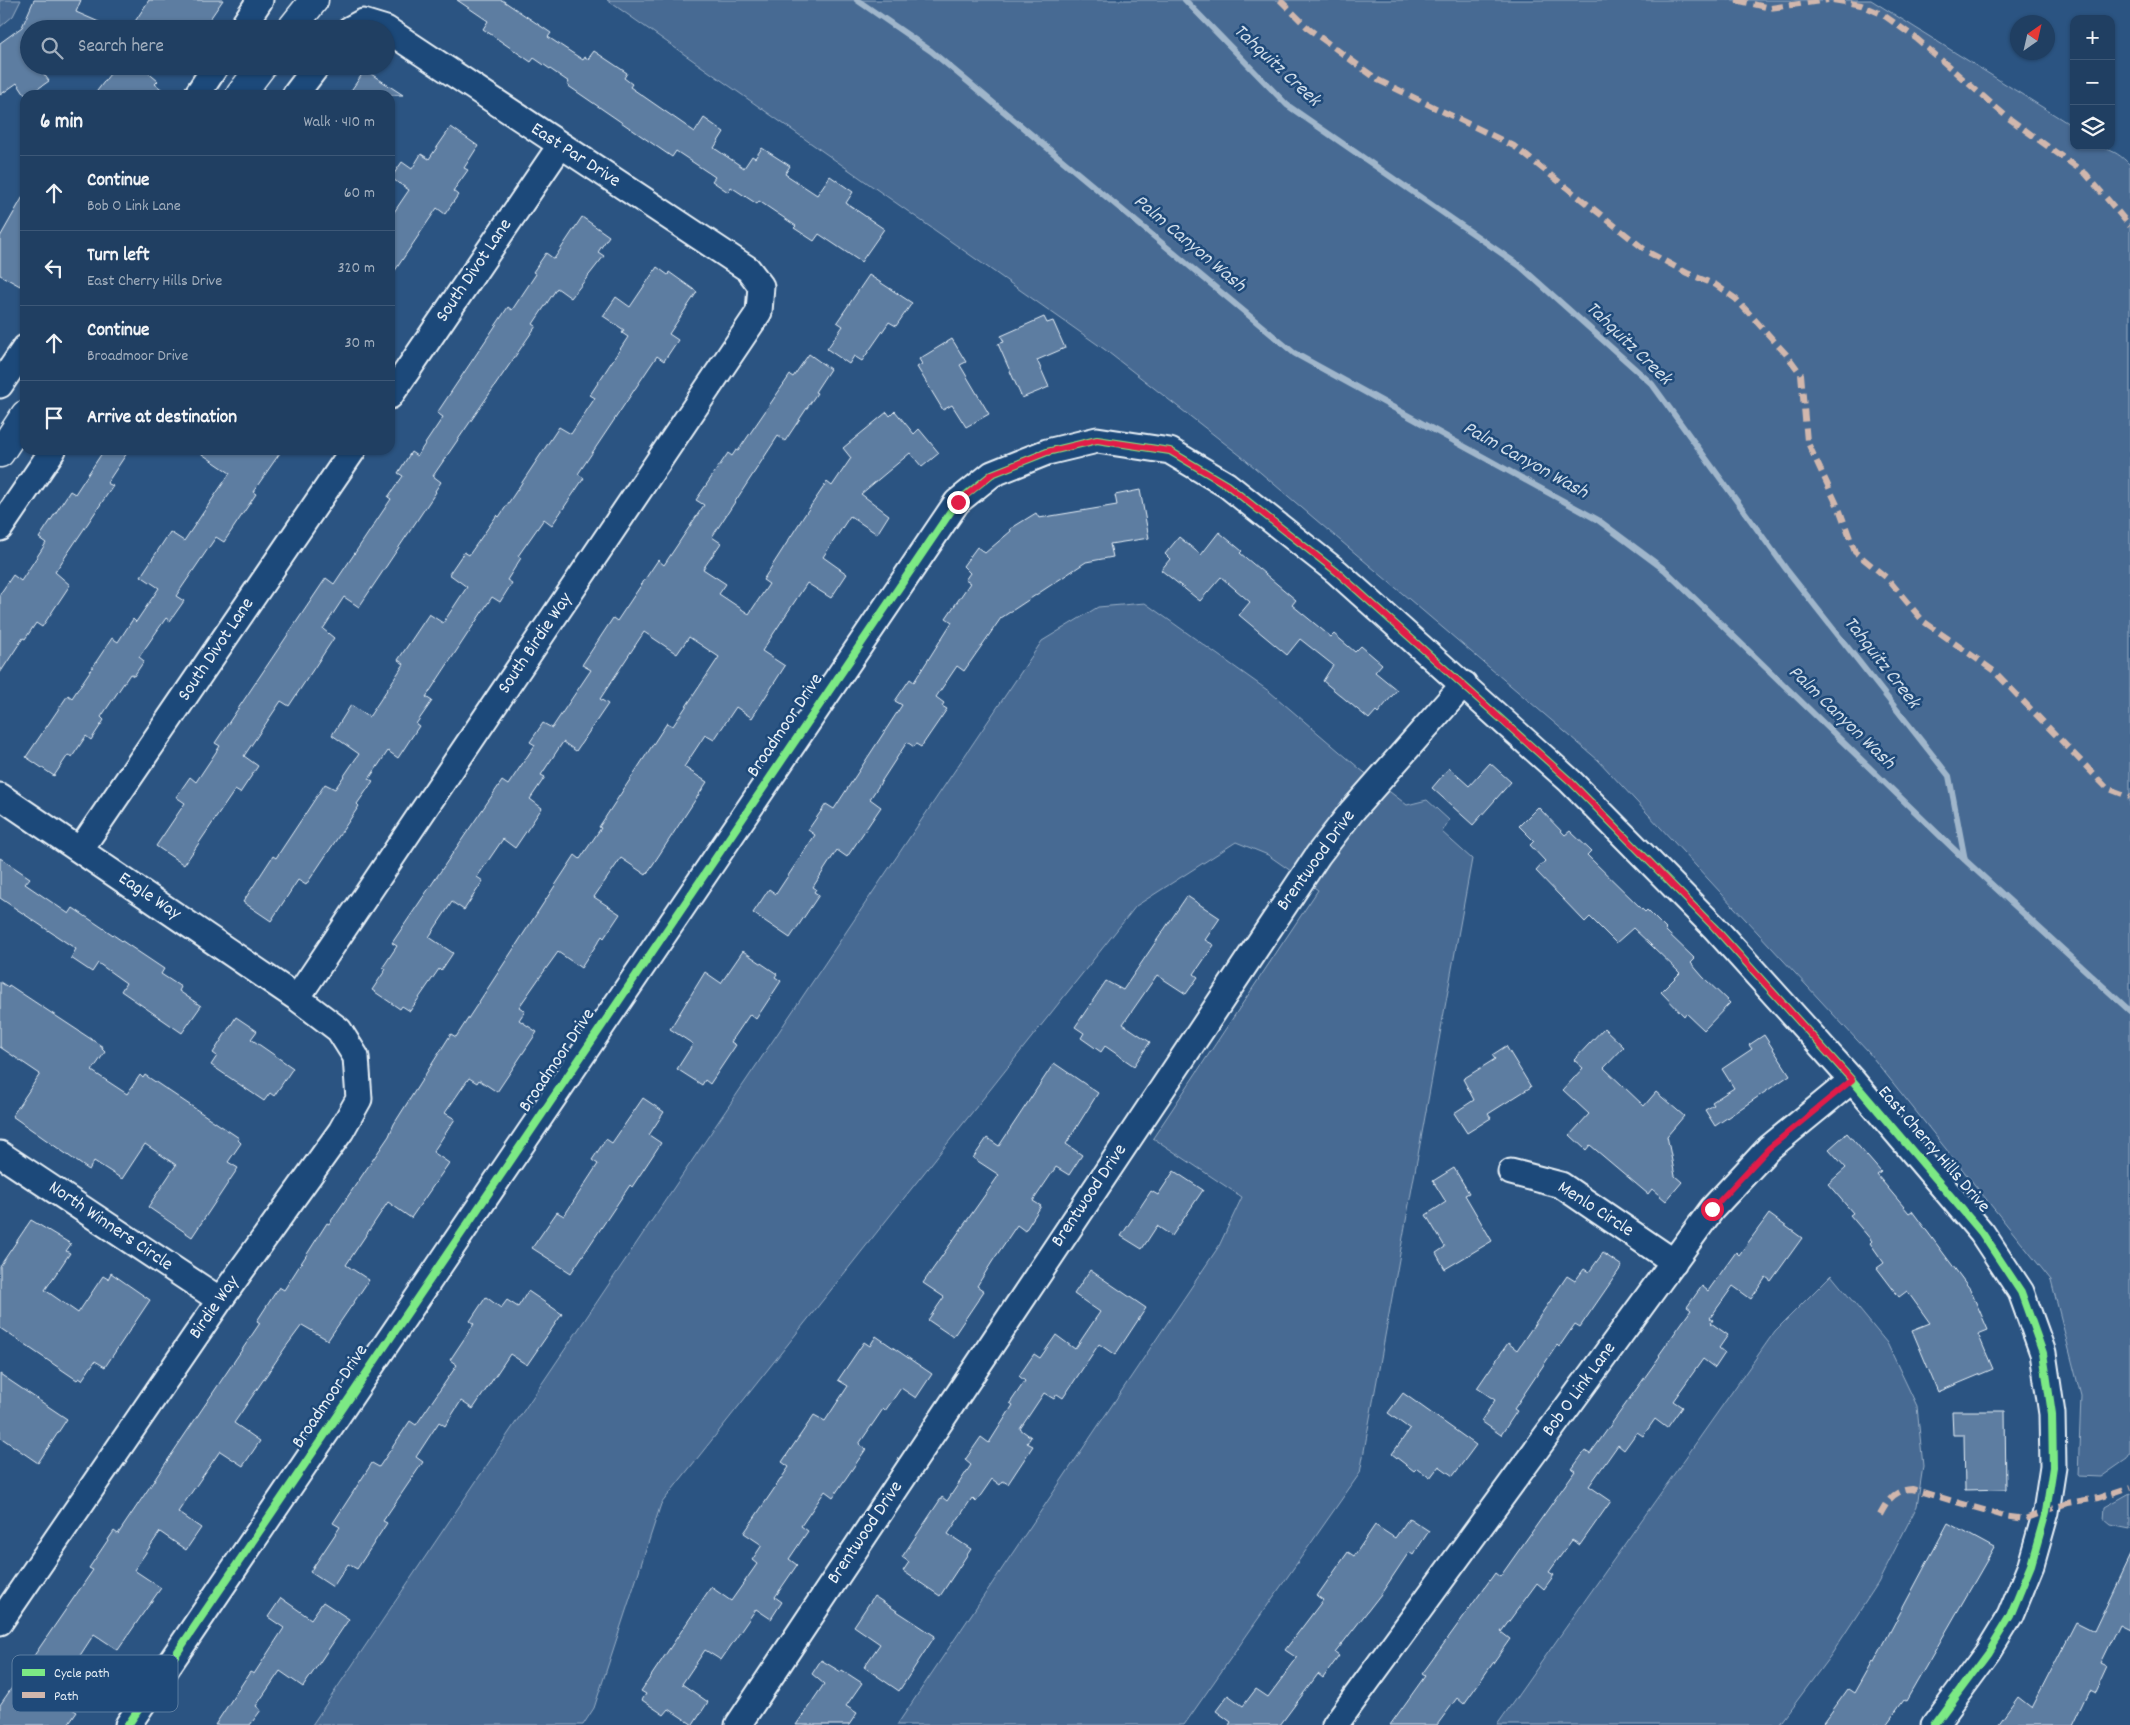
<!DOCTYPE html>
<html lang="en">
<head>
<meta charset="utf-8">
<style>
	body { margin:0; font-family:Dekko,sans-serif; background:#2d4a6b; color:#f1f3f6 }
	.controls { position:absolute; right:15px; top:15px; display:grid; overflow:hidden; border-radius:10px; box-shadow:0 1px 4px #0004 }
	.controls button { width:45px; height:45px; display:grid; place-items:center; padding:0; border:0; border-bottom:1px solid #3d5877; background:#203f62; color:#f1f3f6; font:25px sans-serif }
	.compass { position:absolute; left:2010px; top:15px; width:45px; height:45px; border-radius:50%; background:#203f62; box-shadow:0 1px 4px #0004; rotate:34deg }
	.stop { position:absolute; width:15px; height:15px; margin:-11px; border:4px solid #e11d48; border-radius:50%; background:#fff }
	.stop.end { background:#e11d48; border-color:#fff; box-shadow:0 1px 5px #0008 }
	.list { margin:0; padding:0; list-style:none }
	h2 { display:flex; justify-content:space-between; align-items:center; height:65px; margin:0; padding:0 20px; font-size:21px }
	h2 small { font-size:16px; font-weight:400; color:#a2afbe }
	.list li { display:grid; grid-template-columns:32px 1fr auto; gap:15px; align-items:center; box-sizing:border-box; height:75px; padding:0 20px; border-top:1px solid #3d5877 }
	.list b { display:block; font-size:19px; white-space:nowrap }
	.list p { margin:0; font-size:16px; white-space:nowrap; color:#a2afbe }
	.list em { font-size:16px; font-style:normal; color:#a2afbe }
	.icon { flex:none; width:28px; height:28px; fill:none; stroke:currentColor; stroke-width:2; stroke-linecap:round; stroke-linejoin:round }
	.map { position:relative; flex:none; width:2130px; height:1725px; overflow:hidden }
	.search { position:absolute; background:#203f62; box-shadow:0 1px 4px #0004; left:20px; top:20px; width:375px; height:55px; display:flex; align-items:center; gap:12px; box-sizing:border-box; padding:0 18px; border-radius:28px; color:#a2afbe; font-size:19px }
	.panel { position:absolute; background:#203f62; box-shadow:0 1px 4px #0004; left:20px; top:90px; width:375px; height:365px; border-radius:15px }
	.map>svg:first-child { display:block }
	.green { fill:#476b93; stroke:#98aec6 }
	.lines { fill:none; stroke-linecap:round; stroke-linejoin:round }
	.stream { stroke:#a0b6cb; stroke-width:6 }
	.building { fill:#5d7da1; stroke:#e8f1f8 }
	.minor-casing { stroke:#e8f1f8; stroke-width:29 }
	.primary-casing { stroke:#e8f1f8; stroke-width:31 }
	.minor { stroke:#1f4a7a; stroke-width:25 }
	.primary { stroke:#1f4a7a; stroke-width:28 }
	.quiet { stroke:#d1b7ad; stroke-width:6; stroke-dasharray:12 6; stroke-linecap:butt }
	.cycleway-casing { stroke:#1f4a7a; stroke-width:11 }
	.cycleway { stroke:#7ce984; stroke-width:8 }
	.route { stroke:#e11d48; stroke-width:6 }
	.labels { text-anchor:middle; dominant-baseline:central; stroke-width:5; stroke-linejoin:round; paint-order:stroke }
	.street-label { font-size:19px; fill:#e8f1f8; stroke:#1f4a7a }
	.water-label { font-size:20px; font-style:italic; fill:#d0dde9; stroke:#1f4a7a }
	.key { fill:#1f4a7a; stroke:#5b7ca0; stroke-width:1 }
	.key-label { font-size:14px; fill:#e8f1f8 }
</style>
</head>
<body>
<div class="map">
<svg width="2130" height="1725" viewBox="0 0 2130 1725">
	<rect width="100%" height="100%" fill="#2b5482"/>
	<filter id="ink" filterUnits="userSpaceOnUse"><feTurbulence type="fractalNoise" baseFrequency=".02" numOctaves="2"/><feDisplacementMap in="SourceGraphic" scale="10" xChannelSelector="R" yChannelSelector="G"/><feConvolveMatrix kernelMatrix="1 2 1 2 8 2 1 2 1" color-interpolation-filters="sRGB"/></filter>
	<g filter="url(#ink)">
		<path class="green" d="M0,0H21L13,16L0,27Z
			M607,0H1871L2074,127V146C2097,146 2113,146 2130,165V1453L2127,1459L2101,1477L2078,1476L2081,1396L2051,1280L1869,1053L1598,760L1241,456L1104,349Z
			M1145,603L1270,692L1360,769L1407,805L1427,800L1449,820L1442,832L1472,859L1360,1473L1184,1725H897L1219,1246L1242,1197L1153,1138L1318,890L1268,855L1236,842L1136,906L661,1504L594,1708L583,1725H312L1042,641L1098,607Z
			M1831,1275L1887,1343L1917,1406L1923,1466L1917,1506L1878,1583L1831,1655L1779,1725H1497L1775,1331Z
			M2130,1493V1529L2110,1525L2104,1520L2105,1507Z"/>
		<g class="lines">
			<path class="stream" d="M857,0L931,51L1294,353L1598,520L1665,570L1965,860L2130,1011
				M1185,0L1287,105L1520,266L1652,384L1786,569L1949,776L1965,860"/>
		</g>
		<path class="building" d="M34,0H81L76,12L115,29H29V66H38L49,81L29,95H25L17,83L0,95V43L22,27Z
			M149,0H223L203,29H143L134,23Z
			M457,0H502L551,33L548,37L583,60L585,57L588,59L594,51L627,73L624,78L632,84L630,87L695,132L704,118L724,132L714,148L744,168L752,156L755,158L762,148L790,166L785,174L817,195L830,176L853,192L846,203L884,229L861,262L819,234L814,241L794,228L796,226L759,201L757,204L731,187L728,192L712,181L715,177L676,151L672,157L567,85L569,82L534,58L531,62L483,29L488,21Z
			M116,66H140L158,81L155,84L169,95H94Z
			M365,70L403,95H348Z
			M451,127L478,146L464,168L468,170L453,191L458,195L445,214L437,208L390,278V218L409,190L391,178L402,162L412,169L421,154L429,159Z
			M25,193V276L20,286L0,275V237Z
			M582,217L609,236L598,252L604,256L571,298L557,288L533,324L536,326L433,476L441,482L435,491L436,492L359,607L344,597L323,629L334,638L289,706L281,701L244,756L258,766L240,793L235,790L184,865L156,846L185,803L176,797L190,777L196,782L220,746L215,743L326,578L334,584L363,541L391,499L388,497L403,476L398,473L411,452L417,456L443,417L437,413L508,307L512,310L536,274L533,272L546,253L554,259Z
			M657,267L668,275L669,272L697,292L669,334L678,340L664,361L657,356L578,474L584,478L552,525L544,519L518,556L521,558L507,580L512,583L500,602L492,597L426,697L432,701L416,724L419,726L398,758L388,751L369,779L373,781L357,804L359,806L306,885L298,880L271,921L243,902L273,856L276,858L325,784L335,789L359,754L332,735L351,705L369,717L404,664L398,660L429,614L443,623L467,587L449,574L464,552L469,555L497,515L499,517L559,427L571,434L595,398L590,395L628,337L622,333L624,330L603,316L616,297L630,307Z
			M869,275L912,303L896,326L889,322L862,361L854,356L849,364L827,349L843,326L837,322Z
			M1044,317L1047,323L1053,321L1065,348L1037,360L1049,387L1022,398L998,344L1004,342L1001,336Z
			M952,339L966,362L960,365L989,414L966,427L952,405L943,410L917,367L922,364L919,359Z
			M809,354L830,369L815,392L817,393L785,441L778,436L712,537L721,543L703,569L726,584L719,594L749,614L769,584L763,580L804,516L827,482L832,486L851,458L843,448L887,412L890,416L895,411L914,434L919,429L939,453L922,467L910,453L861,494L889,515L877,534L850,516L823,557L847,574L831,598L807,583L762,651L785,666L752,718L736,707L714,740L705,735L684,767L707,782L646,875L621,858L594,897L620,914L604,938L602,936L581,968L558,952L540,977L519,1007L525,1011L519,1020L537,1032L497,1092L479,1080L477,1083L469,1078L445,1113L455,1119L433,1152L449,1163L411,1218L388,1202L346,1265L369,1280L328,1340L302,1325L285,1348L234,1423L260,1441L243,1466L220,1451L178,1512L201,1528L186,1550L160,1532L134,1570L161,1588L144,1612L118,1650L94,1634L53,1697L77,1712L68,1725H0V1705L93,1570L89,1568L114,1531L118,1534L260,1323L257,1321L279,1287L284,1290L327,1223L329,1224L389,1136L394,1124L451,1034L456,1037L575,855L580,859L601,828L599,827L667,723L673,726L719,657L689,637L677,654L644,632L600,699L608,704L576,751L563,742L541,775L545,777L530,799L542,808L515,848L503,839L477,877L483,881L464,910L452,902L429,937L453,953L441,971L439,969L410,1011L402,1006L400,1009L372,990L386,969L383,967L397,946L392,943L461,841L502,781L508,785L535,745L530,742L543,723L552,728L591,670L582,665L613,618L617,621L658,560L664,565L704,505L696,500L728,453L732,456L736,450L738,451L790,375L793,377Z
			M104,450H129L107,483L113,486L55,572L70,585L42,627L36,623L25,639L23,638L0,673V594L13,575L21,581L46,543L39,538L70,491L75,494Z
			M196,450H282L253,492L256,494L224,542L216,537L176,596L184,601L170,621L166,618L139,657L144,661L134,676L130,674L101,717L104,720L91,740L86,736L72,757L68,755L54,776L26,757L68,695L72,698L112,638L118,642L133,619L136,622L159,588L141,576L170,532L184,541L230,473Z
			M1140,490L1149,538L1110,544L1113,557L1086,562L1001,618L964,671L957,666L936,697L944,703L942,706L947,709L921,747L916,744L914,747L907,742L870,799L881,807L847,857L837,850L813,887L816,889L814,892L819,895L790,938L753,913L769,889L776,894L815,835L808,830L826,804L834,809L902,705L895,701L910,679L914,682L952,622L946,618L970,583L965,580L970,573L963,566L977,547L985,553L1011,531L1010,529L1036,513L1039,518L1117,505L1115,495Z
			M1219,532L1242,551L1240,553L1296,600L1292,605L1331,637L1334,634L1355,652L1361,646L1382,664L1375,672L1397,690L1378,713L1376,711L1369,719L1323,681L1333,665L1300,639L1287,655L1239,615L1250,602L1221,577L1200,601L1161,570L1170,559L1165,554L1179,537L1201,555Z
			M1490,763L1511,782L1473,825L1432,788L1449,768L1469,786Z
			M1538,807L1565,835L1570,831L1591,851L1587,855L1645,912L1647,910L1666,929L1665,930L1695,959L1691,963L1703,977L1730,1003L1704,1030L1686,1013L1684,1016L1661,992L1680,973L1651,945L1633,928L1616,943L1590,917L1585,922L1536,871L1545,861L1530,845L1534,841L1519,826Z
			M0,858L30,878L25,884L69,914L73,908L164,969L161,974L181,987L179,991L201,1006L182,1033L121,991L126,983L98,963L92,972L71,958L76,949L0,898Z
			M1187,896L1220,918L1205,940L1214,945L1194,974L1198,977L1186,994L1157,975L1123,1024L1150,1042L1134,1066L1105,1046L1101,1052L1081,1038L1084,1033L1075,1027L1106,981L1123,990Z
			M743,951L777,974L775,977L781,981L756,1019L750,1014L731,1042L736,1045L710,1084L705,1080L702,1085L677,1069L693,1044L670,1029L705,972L721,983Z
			M0,982L8,987L9,985L103,1047L102,1049L105,1052L92,1071L127,1094L140,1075L143,1078L145,1075L239,1138L238,1140L241,1143L228,1162L238,1168L192,1237L148,1207L176,1165L145,1144L122,1179L94,1161L89,1170L12,1116L40,1074L0,1047Z
			M236,1017L257,1031L251,1039L293,1068L274,1096L270,1093L264,1101L211,1065L217,1056L213,1053Z
			M1604,1028L1624,1047L1604,1068L1644,1106L1656,1092L1684,1116L1667,1136L1675,1176L1682,1182L1666,1201L1652,1189L1648,1194L1590,1145L1586,1150L1570,1135L1589,1114L1563,1090L1583,1068L1574,1060Z
			M1764,1035L1790,1075L1715,1126L1705,1110L1714,1105L1712,1102L1734,1088L1722,1069L1752,1049L1749,1045Z
			M1506,1046L1531,1087L1488,1114L1491,1118L1467,1133L1454,1113L1474,1100L1463,1079L1495,1059L1492,1055Z
			M1054,1063L1098,1093L1066,1144L1082,1155L1069,1175L1056,1167L1033,1201L1041,1206L1025,1231L1017,1225L992,1262L977,1286L984,1291L953,1337L928,1320L944,1297L923,1283L999,1175L973,1158L987,1138L999,1146Z
			M643,1098L664,1112L649,1135L661,1143L632,1187L630,1185L571,1273L532,1248L557,1212L564,1216L598,1164L592,1160L606,1139L612,1143Z
			M1847,1133L1881,1172L1877,1175L1909,1213L1912,1211L1970,1289L1988,1330L1978,1334L1993,1369L1938,1392L1912,1330L1930,1323L1907,1291L1899,1297L1877,1268L1884,1263L1870,1243L1872,1241L1850,1215L1853,1213L1828,1184L1846,1168L1829,1149Z
			M1454,1168L1469,1193L1465,1195L1492,1241L1445,1269L1436,1253L1445,1247L1426,1215L1446,1202L1433,1181Z
			M1174,1171L1203,1190L1172,1236L1157,1226L1142,1249L1121,1236L1151,1191L1158,1195Z
			M1769,1214L1802,1238L1771,1281L1766,1277L1751,1299L1733,1286L1710,1318L1713,1320L1711,1323L1728,1335L1719,1348L1725,1353L1715,1368L1703,1359L1673,1401L1682,1407L1667,1428L1655,1419L1643,1436L1637,1432L1624,1450L1618,1445L1589,1486L1611,1501L1580,1545L1572,1540L1549,1572L1554,1575L1544,1589L1537,1583L1501,1632L1510,1639L1464,1704L1457,1698L1437,1725H1390L1425,1676L1422,1674L1469,1609L1495,1573L1500,1577L1575,1471L1572,1469L1585,1451L1590,1454L1660,1356L1659,1355L1691,1310L1687,1307L1702,1286L1708,1291L1736,1252L1739,1255Z
			M31,1220L71,1244L66,1251L70,1253L45,1290L78,1313L103,1276L108,1279L111,1273L150,1300L105,1367L95,1361L82,1380L79,1378L77,1380L0,1328V1266Z
			M1603,1253L1622,1266L1580,1327L1575,1324L1559,1347L1557,1345L1514,1409L1517,1411L1501,1435L1481,1421L1495,1400L1477,1388L1508,1343L1517,1350L1567,1276L1575,1281L1584,1269L1589,1272Z
			M1090,1270L1146,1308L1115,1355L1099,1344L1063,1398L1057,1394L1054,1399L1044,1393L1020,1429L1031,1437L1027,1443L1033,1446L1008,1484L1003,1481L1000,1485L992,1479L976,1502L972,1498L948,1534L971,1549L940,1596L903,1571L909,1562L902,1557L942,1497L947,1501L971,1465L965,1460L981,1437L989,1443L1013,1405L1010,1403L1025,1381L1019,1376L1034,1354L1040,1358L1056,1335L1075,1349L1100,1312L1074,1294Z
			M528,1291L562,1314L527,1365L510,1354L473,1409L461,1401L445,1426L439,1422L416,1457L423,1462L383,1521L387,1523L357,1569L348,1564L333,1587L310,1572L340,1527L333,1523L372,1463L379,1467L410,1421L416,1425L457,1365L450,1360L474,1324L470,1321L486,1297L501,1308L507,1300L518,1307Z
			M876,1336L932,1374L916,1398L901,1388L885,1411L883,1409L859,1444L866,1449L833,1497L825,1491L801,1526L808,1531L789,1559L797,1565L775,1597L782,1602L771,1619L756,1609L721,1660L705,1650L682,1684L708,1702L693,1725L669,1709L664,1715L642,1700L646,1694L641,1691L711,1587L731,1601L757,1564L752,1560L762,1545L744,1533L789,1467L782,1462L814,1415L825,1421L848,1386L838,1380L864,1342L870,1346Z
			M0,1374L67,1419L38,1463L0,1437Z
			M1403,1393L1476,1445L1453,1476L1439,1466L1430,1478L1417,1468L1414,1471L1392,1454L1410,1429L1388,1413Z
			M1952,1411H2005L2006,1489L1965,1490L1964,1435H1953Z
			M1409,1518L1429,1531L1413,1555L1409,1552L1381,1594L1335,1653L1339,1656L1323,1678L1318,1674L1280,1725H1229L1231,1722L1216,1711L1228,1695L1243,1706L1256,1689L1268,1697L1297,1658L1285,1650L1323,1600L1317,1596L1348,1552L1354,1556L1375,1525L1395,1538Z
			M1948,1523L1994,1548L1906,1701L1904,1700L1886,1725H1822L1848,1689L1854,1693L1872,1661L1874,1662Z
			M2130,1555V1629L2120,1624L2101,1663L2107,1666L2095,1692L2089,1689L2072,1725H1998L2018,1697L2032,1708L2076,1622L2094,1631Z
			M874,1596L935,1636L899,1691L864,1667L880,1644L854,1626Z
			M281,1598L311,1619L323,1602L349,1619L303,1687L280,1671L256,1706L261,1710L250,1725H215L250,1672L254,1674L284,1628L268,1617Z
			M821,1660L841,1672L842,1670L862,1683L846,1706L857,1713L849,1725H796L824,1684L812,1674Z"/>
		<g class="lines">
			<g class="minor-casing">
				<path id="minor" d="M241,29L260,0
					M350,29L363,22L386,29
					M197,95L216,66
					M295,95L317,66
					M0,385L25,348
					M390,396L560,146
					M0,528L53,450
					M0,796L297,998L339,1030L356,1057L359,1099L341,1131L220,1300L0,1622
					M80,850L353,450
					M297,998L759,312L761,286L748,269L386,29
					M0,1154L220,1300
					M1511,1172L1561,1185L1674,1262
					M128,1725L957,502L992,474L1047,452L1097,440L1170,451L1227,485L1337,572L1570,781L1714,927L1852,1080L1982,1233L2021,1292L2043,1353L2052,1414L2053,1467L2046,1512L2031,1565L2010,1616L1988,1652L1934,1725
					M738,1725L1318,855L1352,811L1464,684
					M1335,1725L1712,1209L1769,1148L1852,1080"/>
			</g>
			<g class="primary-casing">
				<path id="primary" d="M291,29L314,0
					M240,95L262,66
					M0,453L25,415"/>
			</g>
			<use href="#minor" class="minor"/>
			<use href="#primary" class="primary"/>
			<path class="quiet" d="M1280,0L1309,29L1378,80L1514,146L1648,252L1687,273L1716,285L1736,299L1786,354L1801,374L1807,441L1840,511L1855,552L1887,578L1923,621L1994,671L2107,788L2130,797
				M1736,0L1770,8L1828,0
				M1833,0L1861,5L1882,14L1917,39L2007,117L2086,174L2130,226
				M1880,1515C1888,1500 1894,1490 1912,1489L2004,1516L2025,1519L2067,1503L2098,1498L2130,1487"/>
			<g class="cycleway-casing">
				<path id="cycleway" d="M128,1725L957,502L992,474L1047,452L1097,440L1170,451L1227,485L1337,572L1570,781L1714,927L1852,1080L1982,1233L2021,1292L2043,1353L2052,1414L2053,1467L2046,1512L2031,1565L2010,1616L1988,1652L1934,1725"/>
			</g>
			<use href="#cycleway" class="cycleway"/>
		</g>
	</g>
	<g class="lines" filter="url(#ink)">
		<path class="route" d="M958,502L992,474L1047,452L1097,440L1170,451L1227,485L1337,572L1570,781L1714,927L1852,1080L1769,1148L1712,1209"/>
	</g>
	<g class="labels">
		<g class="street-label">
			<text transform="translate(575 156) rotate(33)">East Par Drive</text>
			<text transform="translate(475 271) rotate(-56)">South Divot Lane</text>
			<text transform="translate(536 644) rotate(-56)">South Birdie Way</text>
			<text transform="translate(217 650) rotate(-56)">South Divot Lane</text>
			<text transform="translate(786 726) rotate(-56)">Broadmoor Drive</text>
			<text transform="translate(1317 861) rotate(-54)">Brentwood Drive</text>
			<text transform="translate(149 897) rotate(34)">Eagle Way</text>
			<text transform="translate(558 1061) rotate(-56)">Broadmoor Drive</text>
			<text transform="translate(1933 1150) rotate(49)">East Cherry Hills Drive</text>
			<text transform="translate(1090 1196) rotate(-56)">Brentwood Drive</text>
			<text transform="translate(1595 1210) rotate(33)">Menlo Circle</text>
			<text transform="translate(110 1227) rotate(34)">North Winners Circle</text>
			<text transform="translate(215 1308) rotate(-55)">Birdie Way</text>
			<text transform="translate(1580 1390) rotate(-54)">Bob O Link Lane</text>
			<text transform="translate(331 1397) rotate(-56)">Broadmoor Drive</text>
			<text transform="translate(866 1533) rotate(-56)">Brentwood Drive</text>
		</g>
		<g class="water-label">
			<text transform="translate(1276 66) rotate(43)">Tahquitz Creek</text>
			<text transform="translate(1189 244) rotate(40)">Palm Canyon Wash</text>
			<text transform="translate(1628 344) rotate(44)">Tahquitz Creek</text>
			<text transform="translate(1525 461) rotate(29)">Palm Canyon Wash</text>
			<text transform="translate(1881 663) rotate(52)">Tahquitz Creek</text>
			<text transform="translate(1841 718) rotate(44)">Palm Canyon Wash</text>
		</g>
	</g>
	<rect x="12" y="1655" width="166" height="57" rx="8" class="key"/>
	<rect x="22" y="1669" width="23" height="7" fill="#7ce984"/>
	<rect x="22" y="1692" width="23" height="6" fill="#d1b7ad"/>
	<g class="key-label">
		<text x="54" y="1677">Cycle path</text>
		<text x="54" y="1700">Path</text>
	</g>
</svg>
<div class="controls">
<button>+</button>
<button>−</button>
<button><svg class="icon" aria-label="layers" viewBox="0 0 24 24"><path d="M12 4l9 5-9 5-9-5zM3 14l9 5 9-5"/></svg></button>
</div>
<svg class="compass" viewBox="-18 -18 36 36"><path d="M0-13l5 13h-10z" fill="#e53935"/><path d="M0 13l5-13h-10z" fill="#a2afbe"/></svg>
<div class="stop" style="left:1712px;top:1209px"></div>
<div class="stop end" style="left:958px;top:502px"></div>
<div class="search"><svg class="icon" aria-label="search" viewBox="0 0 24 24"><circle cx="10" cy="10" r="6"/><path d="M15 15l6 6"/></svg>Search here</div>
<section class="panel">
<h2>6 min<small>Walk · 410 m</small></h2>
<ul class="list">
<li><svg class="icon" aria-label="ahead" viewBox="0 0 24 24"><path d="M12 20V5M6 11l6-6 6 6"/></svg><div><b>Continue</b><p>Bob O Link Lane</p></div><em>60 m</em></li>
<li><svg class="icon" aria-label="left" viewBox="0 0 24 24"><path d="M17 20v-9H6M10 6l-5 5 5 5"/></svg><div><b>Turn left</b><p>East Cherry Hills Drive</p></div><em>320 m</em></li>
<li><svg class="icon" aria-label="ahead" viewBox="0 0 24 24"><path d="M12 20V5M6 11l6-6 6 6"/></svg><div><b>Continue</b><p>Broadmoor Drive</p></div><em>30 m</em></li>
<li><svg class="icon" aria-label="arrive" viewBox="0 0 24 24"><path d="M6 21V4h12l-3 4 3 4H6"/></svg><div><b>Arrive at destination</b></div></li>
</ul>
</section>
</div>
</body>
</html>
